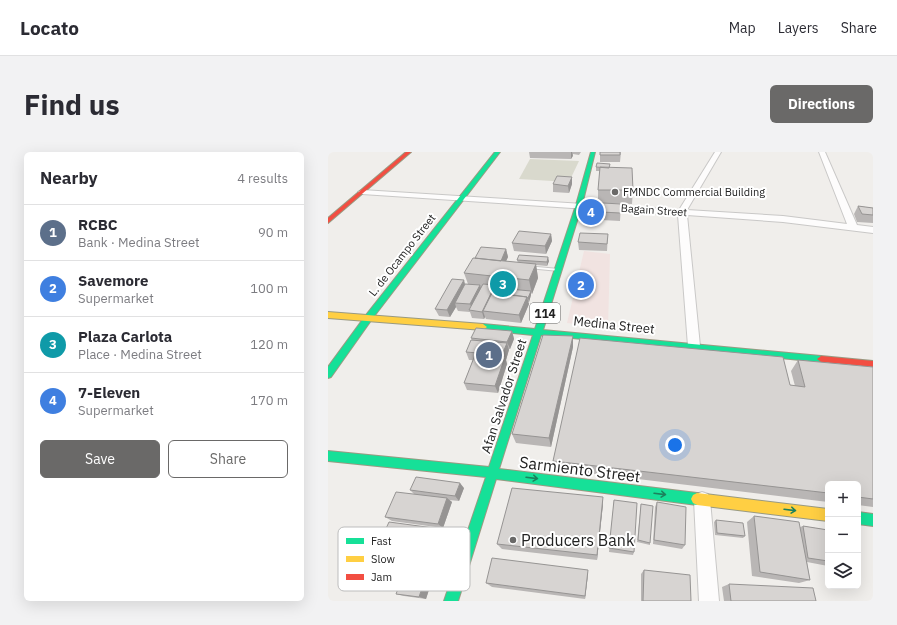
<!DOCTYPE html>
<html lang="en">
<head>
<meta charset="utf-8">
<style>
	body { margin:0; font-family:"IBM Plex Sans",sans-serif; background:#f2f2f3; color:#2b2b33 }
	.controls { position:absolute; right:12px; bottom:12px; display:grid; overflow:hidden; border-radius:6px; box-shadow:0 4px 16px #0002 }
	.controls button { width:36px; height:36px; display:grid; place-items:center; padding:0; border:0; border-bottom:1px solid #e1e1e2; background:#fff; color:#2b2b33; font:20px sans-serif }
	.you { position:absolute; left:347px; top:293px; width:14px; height:14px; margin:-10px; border:3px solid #fff; border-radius:50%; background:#1a73e8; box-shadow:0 0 0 6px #1a73e833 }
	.badge { display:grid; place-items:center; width:26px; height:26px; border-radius:50%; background:#6a6968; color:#fff; font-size:13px; font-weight:700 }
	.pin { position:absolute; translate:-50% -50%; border:2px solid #fff; box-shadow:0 1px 4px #0006 }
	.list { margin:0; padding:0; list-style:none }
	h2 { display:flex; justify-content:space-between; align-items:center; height:52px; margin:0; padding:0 16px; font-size:17px }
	h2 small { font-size:13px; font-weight:400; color:#7c7c81 }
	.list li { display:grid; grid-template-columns:26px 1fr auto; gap:12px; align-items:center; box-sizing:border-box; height:56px; padding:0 16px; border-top:1px solid #e1e1e2 }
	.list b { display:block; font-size:15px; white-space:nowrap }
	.list p { margin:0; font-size:13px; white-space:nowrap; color:#7c7c81 }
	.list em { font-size:13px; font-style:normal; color:#7c7c81 }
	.actions { display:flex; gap:8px; padding:12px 16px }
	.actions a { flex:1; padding:9px 0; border:1px solid #6a6968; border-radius:6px; text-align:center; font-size:14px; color:#6a6968 }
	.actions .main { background:#6a6968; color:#fff }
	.icon { flex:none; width:22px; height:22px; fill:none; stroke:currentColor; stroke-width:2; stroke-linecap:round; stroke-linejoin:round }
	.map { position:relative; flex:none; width:545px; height:449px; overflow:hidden; border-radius:6px }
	header { display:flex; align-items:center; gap:24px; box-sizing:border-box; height:56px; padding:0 20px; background:#fff; border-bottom:1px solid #e1e1e2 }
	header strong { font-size:19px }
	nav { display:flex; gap:22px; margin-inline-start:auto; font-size:14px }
	.intro { display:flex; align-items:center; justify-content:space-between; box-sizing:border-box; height:96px; padding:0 24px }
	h1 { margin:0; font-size:28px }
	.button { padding:10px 18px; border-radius:6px; background:#6a6968; color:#fff; font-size:14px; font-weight:700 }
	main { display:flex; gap:24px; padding:0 24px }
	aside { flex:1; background:#fff; border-radius:6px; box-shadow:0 4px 16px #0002 }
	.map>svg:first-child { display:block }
	.commercial { fill:#f1e3e1 }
	.construction { fill:#d9d9cd }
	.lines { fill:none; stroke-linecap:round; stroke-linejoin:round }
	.lane-casing { stroke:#c9c8c7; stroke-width:2 }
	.street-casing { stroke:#c9c8c7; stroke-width:2 }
	.fast-casing { stroke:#999a82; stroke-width:2 }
	.slow-casing { stroke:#999a82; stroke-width:2 }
	.jam-casing { stroke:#999a82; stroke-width:2 }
	.lane { fill:#fdfcfc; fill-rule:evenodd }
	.street { fill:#fdfcfc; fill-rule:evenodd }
	.fast { fill:#16e098; fill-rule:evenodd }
	.slow { fill:#ffcf43; fill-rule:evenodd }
	.jam { fill:#f24e42; fill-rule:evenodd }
	.wall { fill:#b9b6b5; fill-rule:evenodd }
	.shaded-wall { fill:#969493 }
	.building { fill:#d7d4d2; stroke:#969493 }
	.oneway { stroke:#1c815d }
	.poi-dot { fill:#6a6968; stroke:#fff; stroke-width:1.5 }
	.labels { text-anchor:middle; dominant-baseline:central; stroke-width:4; stroke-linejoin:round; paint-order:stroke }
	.far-poi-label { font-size:11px; fill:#222; stroke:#fff; text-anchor:start }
	.far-street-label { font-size:11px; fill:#222; stroke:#fff }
	.shield { fill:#fff; stroke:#646464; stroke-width:1 }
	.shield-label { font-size:12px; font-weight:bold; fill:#222 }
	.street-label { font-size:13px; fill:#222; stroke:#fff }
	.near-street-label { font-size:16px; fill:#222; stroke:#fff }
	.near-poi-label { font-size:16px; fill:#222; stroke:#fff; text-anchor:start }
	.key { fill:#fff; stroke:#bdbdbd; stroke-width:1 }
	.key-label { font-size:11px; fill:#222 }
</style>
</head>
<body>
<header>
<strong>Locato</strong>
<nav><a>Map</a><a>Layers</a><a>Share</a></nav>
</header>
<div class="intro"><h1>Find us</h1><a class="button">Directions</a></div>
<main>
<aside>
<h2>Nearby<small>4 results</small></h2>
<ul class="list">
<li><span class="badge" style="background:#5c6f8a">1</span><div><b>RCBC</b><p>Bank · Medina Street</p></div><em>90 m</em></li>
<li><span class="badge" style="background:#3f7fe0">2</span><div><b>Savemore</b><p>Supermarket</p></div><em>100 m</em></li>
<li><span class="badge" style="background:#0f9aa8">3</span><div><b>Plaza Carlota</b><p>Place · Medina Street</p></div><em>120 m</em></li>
<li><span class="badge" style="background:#3f7fe0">4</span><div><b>7-Eleven</b><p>Supermarket</p></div><em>170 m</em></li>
</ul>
<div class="actions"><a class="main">Save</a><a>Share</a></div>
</aside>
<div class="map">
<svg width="545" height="449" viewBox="0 0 545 449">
	<rect width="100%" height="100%" fill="#f0eeeb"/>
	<path class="commercial" d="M256,99L282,102L280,176L239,171Z"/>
	<path class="construction" d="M202,7L251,9L241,30L191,27Z"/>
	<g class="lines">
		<g class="lane-casing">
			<path id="lane" d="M198,114L231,117L233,118L231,119L200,116H198Z"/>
		</g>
		<g class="street-casing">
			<path id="street" d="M387,0H393L359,58L455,64L519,72L491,0H497L529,73L545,75V81L455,70L359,63L372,194L370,197H362L360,194L350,63L34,42L30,40L34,38L351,58Z
				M374,340L380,342L382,348L391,449H371L366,348L368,342Z"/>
		</g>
		<g class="fast-casing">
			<path id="fast" d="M167,0H172L44,167L3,225L0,226V215L38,163Z
				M263,0H267L254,53L215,178L493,204L497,207L493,210L213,183L171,317L369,341L373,343L375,347L373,351L369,353L168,327L130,449H116L158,325L0,309V299L161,315L205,183L155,178L151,175L155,172L207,177L248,53Z
				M530,360L545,362V374L530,372Z"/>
		</g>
		<g class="slow-casing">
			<path id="slow" d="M0,160L155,172L159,175L155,178L0,166Z
				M369,341L500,357V369L369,353L365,351L363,347L365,343Z"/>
		</g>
		<g class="jam-casing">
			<path id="jam" d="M78,0H83L0,71V66Z
				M493,204L545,209V215L493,210L489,207Z"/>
		</g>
		<use href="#lane" class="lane"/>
		<use href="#street" class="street"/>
		<use href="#fast" class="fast"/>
		<use href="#slow" class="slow"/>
		<use href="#jam" class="jam"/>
	</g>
	<path class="wall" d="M201,0H253L251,3L245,2L243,7L202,6Z
		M293,0L292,10H272V3Z
		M268,15L282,16L305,38L304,52L277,51L293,52L292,69L255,67V59L270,51V38L272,19H268Z
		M244,25V32L241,41L225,40V32Z
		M530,54L545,56V71L529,70L526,62Z
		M223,82L224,89L218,102L186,99L184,91Z
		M280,82L279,99L251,98L250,90Z
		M178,97L180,105L178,109L190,111L189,108L221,109L219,114L208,113L210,126L204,142L203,141V143L201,150H200L201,152L193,171L158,167L157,165L156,167L144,166L142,160L130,159L128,155L122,165L111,164L107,157L140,132L136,121L147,106ZM168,138L180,139L179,142L169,141Z
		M184,179L186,187L182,197H181L178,208L179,212L170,241L139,238L136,231L145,208H141L138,200L144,188L143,186Z
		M245,184V195L223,295L188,291L184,282Z
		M470,208L545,215V355L530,353V332H500V350L227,317L225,309L462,233L467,234L463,219Z
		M136,336L131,349L121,348L124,350L115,376L64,369L57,365L86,342L82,338Z
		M286,348L306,400L305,403L281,400Z
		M329,350L357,393L354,397L325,392L327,355Z
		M275,352L269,408L174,397L169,392Z
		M313,352L322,391V393L309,390Z
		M426,364L472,375L475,374L500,378V414L479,410L482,428L471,431L424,424L419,370Z
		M388,368L417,384L415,386L387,383L386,370Z
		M111,380L102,405L57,399L49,396Z
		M110,410L98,447L76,444L68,442Z
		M316,418L363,449H313V422Z
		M260,422L257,447L164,435L158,431Z
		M401,432L488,449H396L394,435Z"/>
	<path class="shaded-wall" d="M243,0H244L245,4L243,7Z
		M244,25V32L241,41L240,34Z
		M223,82L224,89L218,102L217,94Z
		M178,97L180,105L174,118L172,110Z
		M220,105L221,109L219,114V110Z
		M208,112L210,126L204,142L201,128Z
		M136,128L138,136L127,151L128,155L122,165L119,158Z
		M152,133L154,140L145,159L142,152Z
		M167,133L169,141L160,160L155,159L157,165L156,167L154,160Z
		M203,139V143L201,150L200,146Z
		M199,145L201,152L193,171L191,163Z
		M184,179L186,187L182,197L179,190Z
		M245,184V195L223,295L221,286Z
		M179,191L181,198L178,208L179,212L170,241L167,234L176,208L174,203Z
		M132,331L136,336L131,349L127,344Z
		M275,345V352L269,408V403Z
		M119,346L124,350L115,376L110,372Z
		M106,376L111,380L102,405L96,402Z
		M104,407L110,410L98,447L91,445Z
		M260,418V422L257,447V444Z"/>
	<path class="building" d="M272,0H292V3H272Z
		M269,11L282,12L281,16L268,15Z
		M272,15L304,16L305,38H270Z
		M229,24L244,25L240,34L225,32Z
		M257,50L293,52L292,61L255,59Z
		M530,54L545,56V63L534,62Z
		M191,79L223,82L217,94L184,91Z
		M252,81L280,82L279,92L250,90Z
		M153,95L178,97L173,109L147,106Z
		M191,103L220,105L219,110L189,108Z
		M145,106L208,112L201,128L136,121Z
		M124,127L136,128L119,158L107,157Z
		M137,132L152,133L142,152L127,151Z
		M155,132L167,133L154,160L141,158Z
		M181,137L203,139L200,146H199V145L179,142Z
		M164,141L199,145L191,163L155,159Z
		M148,176L184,179L179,190L143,186Z
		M215,183L245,184L221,286L184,282Z
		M252,186L455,205L462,233L477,235L470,208L545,215V347L530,345V332H500V341L225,309Z
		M143,188L179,191L174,203L138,200Z
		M147,203L177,205L167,234L136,231Z
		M88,325L132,331L127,344L82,338Z
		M184,336L275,345L269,403L169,392Z
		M68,340L119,346L110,372L57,365Z
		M286,348L309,351L306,400L281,396Z
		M329,350L358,355L357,393L326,388Z
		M313,352L325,354L322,391L310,388Z
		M426,364L471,370L482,428L432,420Z
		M388,368L415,371L417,384L389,381Z
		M61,370L106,376L96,402L49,396Z
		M475,374L500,378V409L480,406Z
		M83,404L104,407L91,445L68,442Z
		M164,406L260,418L257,444L158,431Z
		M316,418L362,423L363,449H315Z
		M401,432L485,436L488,449H403Z"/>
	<defs><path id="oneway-shaft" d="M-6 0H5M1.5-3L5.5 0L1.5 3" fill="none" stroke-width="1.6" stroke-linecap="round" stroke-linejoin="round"/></defs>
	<g class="oneway">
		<use href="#oneway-shaft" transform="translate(204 326) rotate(7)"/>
		<use href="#oneway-shaft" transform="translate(332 342) rotate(7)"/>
		<use href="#oneway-shaft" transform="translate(462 358) rotate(7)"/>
	</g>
	<g class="poi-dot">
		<circle cx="287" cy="40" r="4"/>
		<circle cx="185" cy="388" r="4"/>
	</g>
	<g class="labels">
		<g class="far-poi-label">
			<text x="295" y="40">FMNDC Commercial Building</text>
		</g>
		<g class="far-street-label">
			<text transform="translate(326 58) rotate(4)">Bagain Street</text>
			<text transform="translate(74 103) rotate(-52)">L. de Ocampo Street</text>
		</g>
		<rect class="shield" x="202" y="151" width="30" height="20" rx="3"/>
		<g class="shield-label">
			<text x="217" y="161">114</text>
		</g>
		<g class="street-label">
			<text transform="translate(286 173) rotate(6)">Medina Street</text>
			<text transform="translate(176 244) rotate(-72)">Afan Salvador Street</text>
		</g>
		<g class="near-street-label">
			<text transform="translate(252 317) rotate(7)">Sarmiento Street</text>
		</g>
		<g class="near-poi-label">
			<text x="193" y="388">Producers Bank</text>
		</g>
	</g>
	<rect x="10" y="375" width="132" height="64" rx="6" class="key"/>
	<rect x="18" y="386" width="18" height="6" fill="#16e098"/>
	<rect x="18" y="404" width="18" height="6" fill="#ffcf43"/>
	<rect x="18" y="422" width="18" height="6" fill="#f24e42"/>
	<g class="key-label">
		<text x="43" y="393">Fast</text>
		<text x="43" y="411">Slow</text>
		<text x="43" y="429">Jam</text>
	</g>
</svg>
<div class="controls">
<button>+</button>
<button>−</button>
<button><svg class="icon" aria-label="layers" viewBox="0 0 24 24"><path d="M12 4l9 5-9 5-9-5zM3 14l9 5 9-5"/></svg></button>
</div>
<div class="you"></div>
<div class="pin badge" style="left:161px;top:203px;background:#5c6f8a">1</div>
<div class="pin badge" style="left:253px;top:133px;background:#3f7fe0">2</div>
<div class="pin badge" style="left:175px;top:132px;background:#0f9aa8">3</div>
<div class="pin badge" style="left:263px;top:60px;background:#3f7fe0">4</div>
</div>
</main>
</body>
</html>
